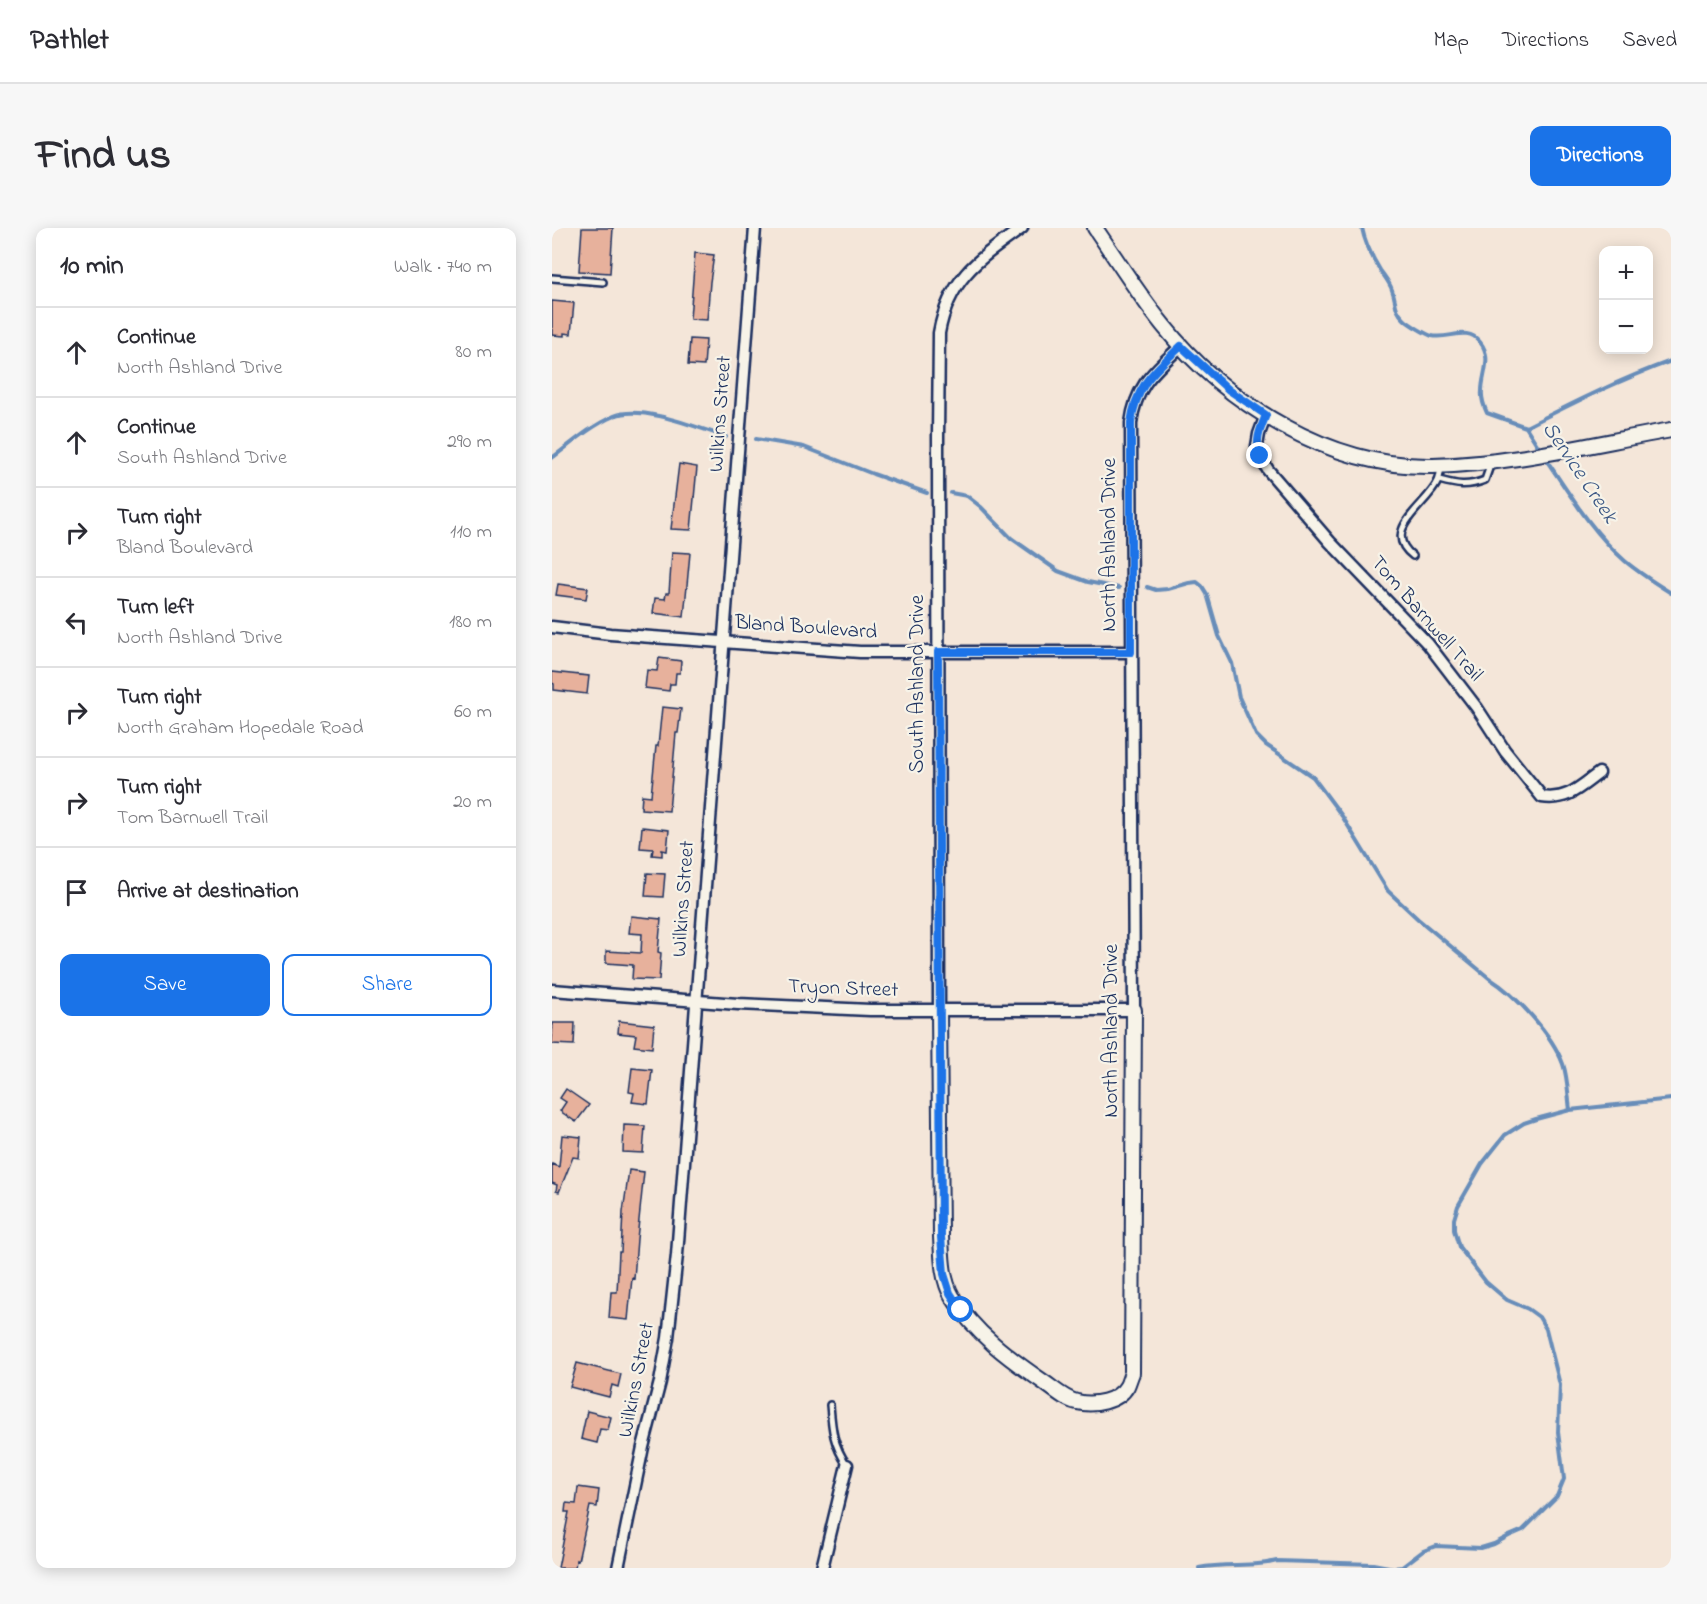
<!DOCTYPE html>
<html lang="en">
<head>
<meta charset="utf-8">
<style>
	body { margin:0; font-family:"Indie Flower",sans-serif; background:#f7f7f7; color:#2b2b33 }
	.controls { position:absolute; right:18px; top:18px; display:grid; overflow:hidden; border-radius:12px; box-shadow:0 3px 15px #0003 }
	.controls button { width:54px; height:54px; display:grid; place-items:center; padding:0; border:0; border-bottom:2px solid #e1e1e2; background:#fff; color:#2b2b33; font:30px sans-serif }
	.stop { position:absolute; width:18px; height:18px; margin:-14px; border:4px solid #1a73e8; border-radius:50%; background:#fff }
	.stop.end { background:#1a73e8; border-color:#fff; box-shadow:0 2px 6px #0008 }
	.list { margin:0; padding:0; list-style:none }
	h2 { display:flex; justify-content:space-between; align-items:center; height:78px; margin:0; padding:0 24px; font-size:26px }
	h2 small { font-size:20px; font-weight:400; color:#7c7c81 }
	.list li { display:grid; grid-template-columns:39px 1fr auto; gap:18px; align-items:center; box-sizing:border-box; height:90px; padding:0 24px; border-top:2px solid #e1e1e2 }
	.list b { display:block; font-size:22px; white-space:nowrap }
	.list p { margin:0; font-size:20px; white-space:nowrap; color:#7c7c81 }
	.list em { font-size:20px; font-style:normal; color:#7c7c81 }
	.actions { display:flex; gap:12px; padding:18px 24px }
	.actions a { flex:1; padding:14px 0; border:2px solid #1a73e8; border-radius:12px; text-align:center; font-size:21px; color:#1a73e8 }
	.actions .main { background:#1a73e8; color:#fff }
	.icon { flex:none; width:33px; height:33px; fill:none; stroke:currentColor; stroke-width:2; stroke-linecap:round; stroke-linejoin:round }
	.map { position:relative; flex:none; width:1119px; height:1340px; overflow:hidden; border-radius:12px }
	header { display:flex; align-items:center; gap:36px; box-sizing:border-box; height:84px; padding:0 30px; background:#fff; border-bottom:2px solid #e1e1e2 }
	header strong { font-size:28px }
	nav { display:flex; gap:33px; margin-inline-start:auto; font-size:21px }
	.intro { display:flex; align-items:center; justify-content:space-between; box-sizing:border-box; height:144px; padding:0 36px }
	h1 { margin:0; font-size:42px }
	.button { padding:15px 27px; border-radius:12px; background:#1a73e8; color:#fff; font-size:21px; font-weight:700 }
	main { display:flex; gap:36px; padding:0 36px }
	aside { flex:1; background:#fff; border-radius:12px; box-shadow:0 3px 15px #0003 }
	.map>svg:first-child { display:block }
	.lines { fill:none; stroke-linecap:round; stroke-linejoin:round }
	.stream { stroke:#678db9; stroke-width:4 }
	.building { fill:#e7b19c; stroke:#1b2f5e; stroke-width:1.5 }
	.service-casing { stroke:#1b2f5e; stroke-width:10 }
	.minor-casing { stroke:#1b2f5e; stroke-width:15 }
	.tertiary-casing { stroke:#1b2f5e; stroke-width:18 }
	.service { stroke:#f7f3e8; stroke-width:5 }
	.minor { stroke:#f7f3e8; stroke-width:10 }
	.tertiary { stroke:#f7f3e8; stroke-width:14 }
	.route { stroke:#1a73e8; stroke-width:8 }
	.labels { text-anchor:middle; dominant-baseline:central; stroke-width:4.5; stroke-linejoin:round; paint-order:stroke }
	.street-label { font-size:21px; fill:#1b2f5e; stroke:#f7f3e8 }
	.water-label { font-size:22px; font-style:italic; fill:#3a5684; stroke:#f7f3e8 }
</style>
</head>
<body>
<header>
<strong>Pathlet</strong>
<nav><a>Map</a><a>Directions</a><a>Saved</a></nav>
</header>
<div class="intro"><h1>Find us</h1><a class="button">Directions</a></div>
<main>
<aside>
<h2>10 min<small>Walk · 740 m</small></h2>
<ul class="list">
<li><svg class="icon" aria-label="ahead" viewBox="0 0 24 24"><path d="M12 20V5M6 11l6-6 6 6"/></svg><div><b>Continue</b><p>North Ashland Drive</p></div><em>80 m</em></li>
<li><svg class="icon" aria-label="ahead" viewBox="0 0 24 24"><path d="M12 20V5M6 11l6-6 6 6"/></svg><div><b>Continue</b><p>South Ashland Drive</p></div><em>290 m</em></li>
<li><svg class="icon" aria-label="right" viewBox="0 0 24 24"><path d="M7 20v-9h11M14 6l5 5-5 5"/></svg><div><b>Turn right</b><p>Bland Boulevard</p></div><em>110 m</em></li>
<li><svg class="icon" aria-label="left" viewBox="0 0 24 24"><path d="M17 20v-9H6M10 6l-5 5 5 5"/></svg><div><b>Turn left</b><p>North Ashland Drive</p></div><em>180 m</em></li>
<li><svg class="icon" aria-label="right" viewBox="0 0 24 24"><path d="M7 20v-9h11M14 6l5 5-5 5"/></svg><div><b>Turn right</b><p>North Graham Hopedale Road</p></div><em>60 m</em></li>
<li><svg class="icon" aria-label="right" viewBox="0 0 24 24"><path d="M7 20v-9h11M14 6l5 5-5 5"/></svg><div><b>Turn right</b><p>Tom Barnwell Trail</p></div><em>20 m</em></li>
<li><svg class="icon" aria-label="arrive" viewBox="0 0 24 24"><path d="M6 21V4h12l-3 4 3 4H6"/></svg><div><b>Arrive at destination</b></div></li>
</ul>
<div class="actions"><a class="main">Save</a><a>Share</a></div>
</aside>
<div class="map">
<svg width="1119" height="1340" viewBox="0 0 1119 1340">
	<rect width="100%" height="100%" fill="#f4e6d9"/>
	<filter id="ink" filterUnits="userSpaceOnUse"><feTurbulence type="fractalNoise" baseFrequency=".0167" numOctaves="2"/><feDisplacementMap in="SourceGraphic" scale="12" xChannelSelector="R" yChannelSelector="G"/><feConvolveMatrix kernelMatrix="1 2 1 2 8 2 1 2 1" color-interpolation-filters="sRGB"/></filter>
	<g filter="url(#ink)">
		<g class="lines">
			<path class="stream" d="M810,0C813,15 820,29 828,42C832,48 838,55 840,62C845,74 841,80 852,91C857,96 874,106 880,108C897,112 915,97 928,114C941,130 930,146 930,163C929,171 932,178 935,185L974,199
				M974,199L989,223
				M974,199C1021,175 1069,151 1119,133
				M204,211L252,219L321,246L375,265
				M0,230C20,215 39,198 62,188C89,176 146,200 174,209
				M993,230C1017,265 1040,304 1073,333C1087,345 1103,355 1119,365
				M399,265L415,268L429,279L459,310L506,343L536,354L567,360
				M595,359L604,362L616,361L637,355L645,354L650,358L655,366L667,408L680,435L687,469L704,507L714,517L761,549L790,588L836,663L866,691L937,750C964,767 1000,806 1011,836C1016,850 1016,868 1018,882
				M647,1340C673,1334 700,1340 725,1333L821,1336L842,1340L850,1339L871,1323L884,1318L929,1320L942,1316L957,1308L971,1302L1005,1268L1012,1251L1006,1204L1008,1157L994,1101L987,1089L976,1081L955,1072L934,1054L907,1019L902,1002V991L906,978L930,936L953,907L972,895L984,891L1018,882L1119,871"/>
		</g>
		<path class="building" d="M30,0H61L58,45L27,43Z
			M143,25L162,27L158,54L155,92L138,91Z
			M0,73L22,75L19,106L12,105V108L0,107Z
			M138,111L154,112L152,138L136,137Z
			M127,236L145,239L139,302L119,301Z
			M120,324L138,325L132,389L101,385L103,370L113,371L114,365H117Z
			M6,356L36,360L34,371L4,367Z
			M107,430L129,433L128,445H124L123,456H118L117,463L93,460L95,442L105,443Z
			M0,444L37,448L35,466L2,462V456L0,455Z
			M110,479L129,481L126,505H124L117,583L89,581L90,567L99,568L104,518H106Z
			M90,599L117,602L115,623L110,622V628L100,627L101,621L88,620Z
			M95,645L113,646L111,669L93,668Z
			M79,688L109,691L106,724L109,725L107,752L80,751L81,737L54,735V723L89,725L90,706L77,705Z
			M67,793L102,797L100,820L82,818L84,807L66,805Z
			M1,795H23L22,817L0,816Z
			M80,840L100,842L96,876L80,874L82,865L77,864Z
			M14,861L37,877L24,894L8,883L14,874L8,870Z
			M72,897L93,898L91,925L71,924Z
			M10,907L29,909L27,930L21,929L7,964L4,963L5,957L0,955V936L7,939Z
			M77,942L92,944L85,1011L82,1051L80,1050L76,1092L57,1090L59,1064H65L67,1024H69L71,984Z
			M25,1135L69,1146L66,1159L60,1157L57,1169L18,1159Z
			M35,1183L59,1189L56,1202L48,1201L45,1215L29,1211Z
			M26,1259L47,1262L45,1279L38,1278L26,1333L24,1332L23,1340H6L17,1284H13L14,1275L24,1276Z"/>
		<g class="lines">
			<g class="service-casing">
				<path id="service" d="M0,50L51,54
					M887,252C905,257 915,259 933,252L939,235
					M861,328C827,302 876,277 886,253C888,249 888,243 889,239
					M278,1177C280,1202 281,1216 295,1237"/>
			</g>
			<g class="minor-casing">
				<path id="minor" d="M714,187L707,206L705,218L708,228L716,242L778,314L876,416L925,480L953,523L990,569C1015,573 1028,559 1047,545
					M0,399L58,406L308,424H579
					M0,762L186,776L318,782H582L579,195C584,156 603,143 629,118
					M387,783L386,209L387,105C397,50 427,31 470,0
					M66,1340L91,1219L108,1154L116,1110L125,1027L203,0
					M270,1340L295,1237"/>
			</g>
			<g class="tertiary-casing">
				<path id="tertiary" d="M543,0C565,32 586,66 611,97C673,175 778,240 881,238C961,236 1040,216 1119,202
					M387,783L389,1009C390,1028 390,1051 400,1068C422,1105 458,1131 493,1155C503,1162 514,1172 525,1174C541,1178 566,1174 575,1158C577,1154 578,1149 580,1145L582,782"/>
			</g>
			<use href="#service" class="service"/>
			<use href="#minor" class="minor"/>
			<use href="#tertiary" class="tertiary"/>
		</g>
	</g>
	<g class="lines" filter="url(#ink)">
		<path class="route" d="M409,1082L398,1065L392,1046L389,1009L386,424H579V195C584,156 603,143 629,118L677,162L714,187C708,202 703,211 708,228"/>
	</g>
	<g class="labels">
		<g class="street-label">
			<text transform="translate(169 186) rotate(-86)">Wilkins Street</text>
			<text transform="translate(558 317) rotate(-90)">North Ashland Drive</text>
			<text transform="translate(874 391) rotate(49)">Tom Barnwell Trail</text>
			<text transform="translate(254 400) rotate(4)">Bland Boulevard</text>
			<text transform="translate(366 456) rotate(-90)">South Ashland Drive</text>
			<text transform="translate(132 671) rotate(-86)">Wilkins Street</text>
			<text transform="translate(291 761) rotate(2)">Tryon Street</text>
			<text transform="translate(560 803) rotate(-90)">North Ashland Drive</text>
			<text transform="translate(85 1152) rotate(-79)">Wilkins Street</text>
		</g>
		<g class="water-label">
			<text transform="translate(1027 245) rotate(56)">Service Creek</text>
		</g>
	</g>
</svg>
<div class="controls">
<button>+</button>
<button>−</button>
</div>
<div class="stop" style="left:409px;top:1082px"></div>
<div class="stop end" style="left:708px;top:228px"></div>
</div>
</main>
</body>
</html>
